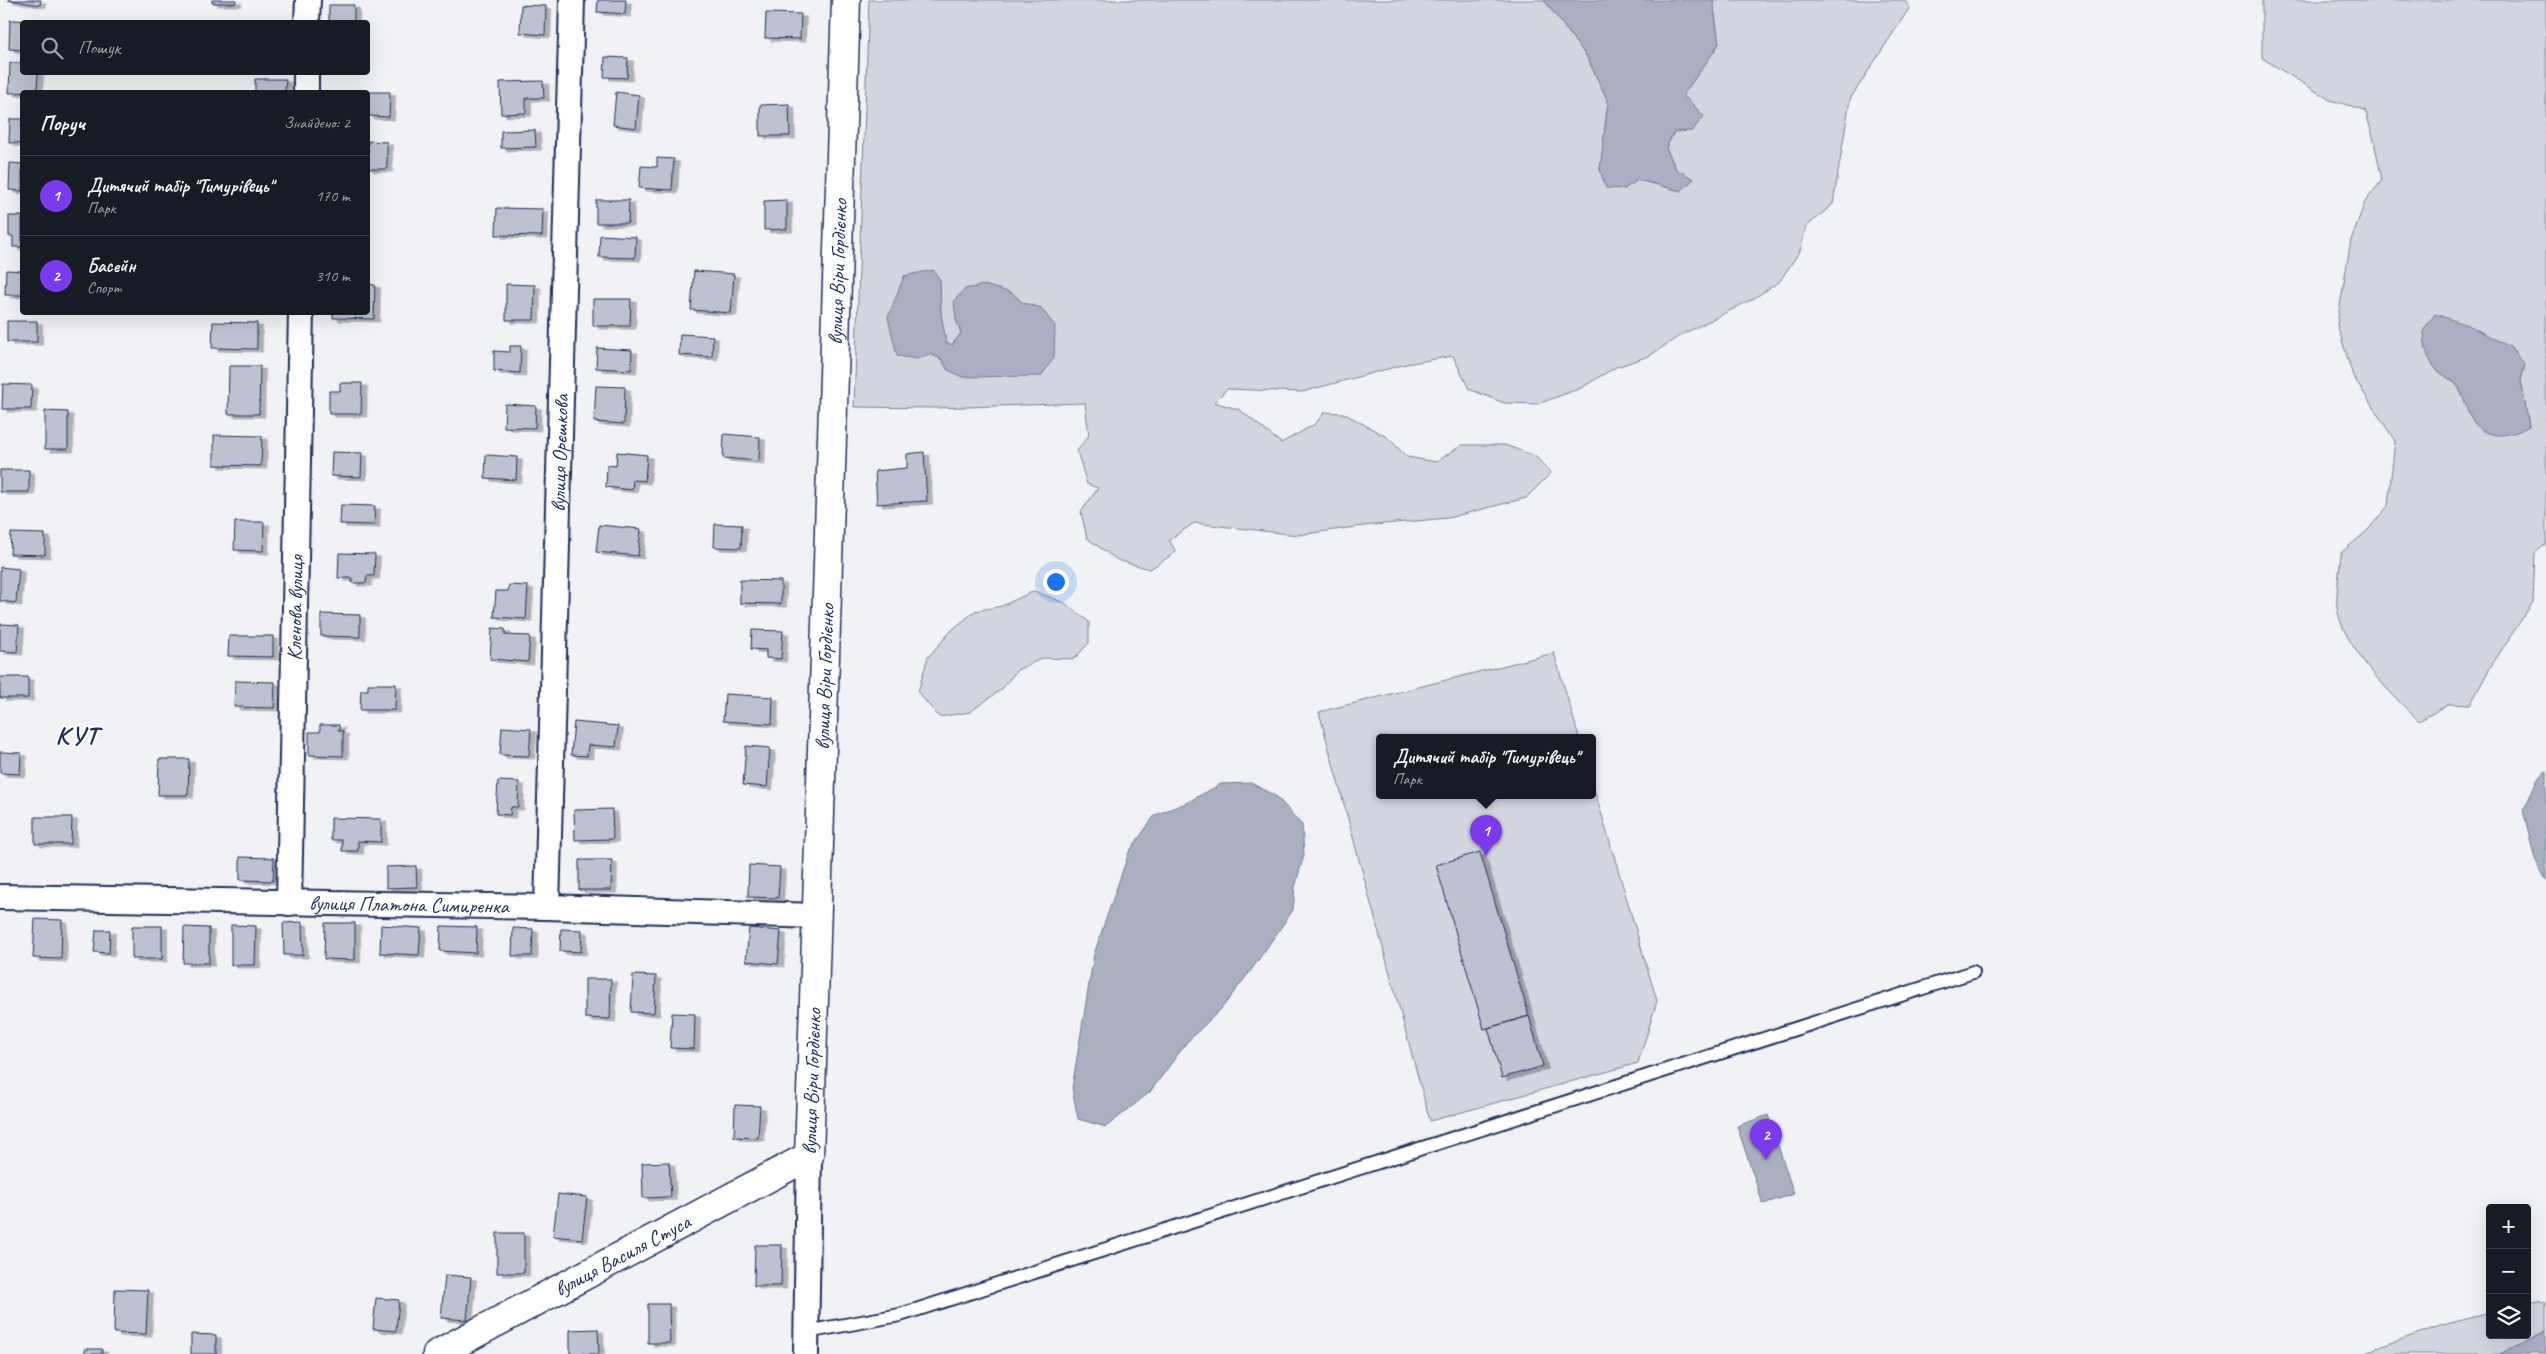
<!DOCTYPE html>
<html lang="uk">
<head>
<meta charset="utf-8">
<style>
	body { margin:0; font-family:Caveat,sans-serif; background:#20242c; color:#f1f3f6 }
	.controls { position:absolute; right:15px; bottom:15px; display:grid; overflow:hidden; border-radius:5px; box-shadow:0 5px 20px #0002 }
	.controls button { width:45px; height:45px; display:grid; place-items:center; padding:0; border:0; border-bottom:1px solid #363941; background:#171b24; color:#f1f3f6; font:25px sans-serif }
	.you { position:absolute; left:1055px; top:581px; width:18px; height:18px; margin:-12px; border:4px solid #fff; border-radius:50%; background:#1a73e8; box-shadow:0 0 0 8px #1a73e833 }
	.badge { display:grid; place-items:center; width:32px; height:32px; border-radius:50%; background:#7c3aed; color:#fff; font-size:16px; font-weight:700 }
	.pin { position:absolute; translate:-50% -41px; filter:drop-shadow(0 1px 2px #0008) }
	.pin::after { content:''; position:absolute; top:26px; width:18px; height:15px; background:inherit; clip-path:polygon(0 0,100% 0,50% 100%) }
	.popup { position:absolute; left:1376px; top:734px; width:220px; height:65px; box-sizing:border-box; display:grid; place-content:center; border-radius:5px; background:#171b24; filter:drop-shadow(0 1px 4px #0005); font-size:16px; white-space:nowrap; color:#9ea1a6 }
	.popup b { font-size:19px; color:#f1f3f6 }
	.popup::after { content:''; position:absolute; left:50%; top:100%; margin-left:-10px; border:10px solid transparent; border-top-color:#171b24 }
	.list { margin:0; padding:0; list-style:none }
	h2 { display:flex; justify-content:space-between; align-items:center; height:65px; margin:0; padding:0 20px; font-size:21px }
	h2 small { font-size:16px; font-weight:400; color:#9ea1a6 }
	.list li { display:grid; grid-template-columns:32px 1fr auto; gap:15px; align-items:center; box-sizing:border-box; height:80px; padding:0 20px; border-top:1px solid #363941 }
	.list b { display:block; font-size:19px; white-space:nowrap }
	.list p { margin:0; font-size:16px; white-space:nowrap; color:#9ea1a6 }
	.list em { font-size:16px; font-style:normal; color:#9ea1a6 }
	.icon { flex:none; width:28px; height:28px; fill:none; stroke:currentColor; stroke-width:2; stroke-linecap:round; stroke-linejoin:round }
	.map { position:relative; flex:none; width:2546px; height:1354px; overflow:hidden }
	.search { position:absolute; background:#171b24; box-shadow:0 5px 20px #0002; left:20px; top:20px; width:350px; height:55px; display:flex; align-items:center; gap:12px; box-sizing:border-box; padding:0 18px; border-radius:5px; color:#9ea1a6; font-size:19px }
	.panel { position:absolute; background:#171b24; box-shadow:0 5px 20px #0002; left:20px; top:90px; width:350px; height:225px; border-radius:5px }
	.map>svg:first-child { display:block }
	.green { fill:#d2d6df; stroke:#76829e; fill-rule:evenodd }
	.water { fill:#a8b0c2; stroke:#707c9a }
	.building { fill:#bcc2d0; stroke:#1b2f5e; filter:url(#shadow) }
	.lines { fill:none; stroke-linecap:round; stroke-linejoin:round }
	.service-casing { stroke:#1b2f5e; stroke-width:16 }
	.minor-casing { stroke:#1b2f5e; stroke-width:28 }
	.tertiary-casing { stroke:#1b2f5e; stroke-width:31 }
	.service { stroke:#fff; stroke-width:12 }
	.minor { stroke:#fff; stroke-width:24 }
	.tertiary { stroke:#fff; stroke-width:28 }
	.labels { text-anchor:middle; dominant-baseline:central; stroke-width:4.5; stroke-linejoin:round; paint-order:stroke }
	.street-label { font-size:21px; fill:#1b2f5e; stroke:#fff }
	.district-label { font-size:26px; font-weight:bold; letter-spacing:1px; fill:#1b2f5e; stroke:#fff }
</style>
</head>
<body>
<div class="map">
<svg width="2546" height="1354" viewBox="0 0 2546 1354">
	<defs>
		<filter id="shadow"><feDropShadow dx="5.5" dy="3" stdDeviation="0" flood-color="#0004"/></filter>
	</defs>
	<rect width="100%" height="100%" fill="#f1f2f5"/>
	<filter id="ink" filterUnits="userSpaceOnUse"><feTurbulence type="fractalNoise" baseFrequency=".02" numOctaves="2"/><feDisplacementMap in="SourceGraphic" scale="10" xChannelSelector="R" yChannelSelector="G"/><feConvolveMatrix kernelMatrix="1 2 1 2 8 2 1 2 1" color-interpolation-filters="sRGB"/></filter>
	<g filter="url(#ink)">
		<path class="green" d="M869,0H1544L1587,57L1608,101L1600,170L1624,189L1638,180L1681,191L1676,169L1666,148L1674,132L1692,130L1683,95L1719,44L1713,0H1904L1910,7L1850,99L1833,204L1806,227L1800,251L1779,282L1751,300L1681,335L1649,356L1616,367L1581,388L1538,404L1504,403L1469,389L1453,356L1406,364L1302,392L1227,389L1214,402L1240,410L1281,443L1315,424L1325,412L1343,413L1387,437L1407,457L1436,462L1462,445H1505L1535,456L1551,473L1526,498L1448,518L1363,526L1298,535L1194,523L1169,540L1176,552L1150,569L1117,560L1087,538L1081,512L1098,488L1087,484L1077,451L1089,435L1085,403L936,408L854,407ZM933,271L940,280L941,314L946,342L952,345L961,333L956,319L1012,293L1023,303L1041,308L948,370L941,359L930,354L904,276Z
			M2262,0H2546V544L2535,553L2533,602L2491,666L2470,705L2449,704L2419,721C2391,694 2342,646 2337,607C2336,590 2340,570 2341,553L2367,531L2388,506L2395,441L2353,376L2337,324L2351,240L2365,202L2382,180L2373,136L2365,110L2330,100L2262,58ZM2494,340L2510,347L2525,365L2521,380L2529,426L2464,399L2457,385L2435,368Z
			M1034,591L1065,603L1089,622V643L1074,659L1043,658L1017,670L1002,689L970,712L939,717L918,692L928,657L952,630L975,611L1002,606Z
			M1554,653L1579,737H1380V795H1592V782L1657,1001L1638,1063L1430,1121L1319,712Z
			M2538,1300L2546,1303V1331L2500,1354H2359L2443,1325L2490,1313V1335H2527V1303Z"/>
		<path class="water" d="M1544,0H1713L1719,44L1683,95L1704,116L1692,131L1674,132L1666,148L1676,169L1694,179L1681,191L1638,180L1624,189L1606,188L1600,170L1608,101L1587,57Z
			M933,270L940,280L941,314L946,342L952,345L961,333L956,319L954,301L965,289L984,285L1012,293L1023,303L1041,308L1055,326L1054,358L1041,376L962,377L948,370L941,359L930,354L917,359L897,356L888,317L904,276Z
			M2435,314L2468,325L2510,347L2525,365L2521,380L2529,426C2510,437 2487,441 2472,420C2465,410 2465,395 2457,385C2451,378 2441,375 2435,368C2426,358 2424,342 2424,329Z
			M2546,770V880L2535,859L2523,810C2532,797 2533,780 2546,770Z
			M1251,783L1277,797L1302,825L1304,855L1295,887L1293,910L1252,969L1221,1009L1187,1042L1150,1092L1106,1127L1078,1119L1072,1088L1094,954L1129,852L1155,815L1186,803L1221,784Z
			M1768,1115L1794,1194L1763,1204L1737,1126Z
			M2546,1331V1354H2500Z"/>
		<path class="building" d="M8,0H41L40,5Z
			M212,0H236V3H212Z
			M598,0H626L625,14L597,12Z
			M329,5H354V22H329Z
			M521,5L546,6L545,35L520,33Z
			M766,13L801,14L800,39L765,38Z
			M10,20L39,21L22,22V50L9,49Z
			M605,57L628,58L627,78L604,77Z
			M10,63H22V72H38L37,92L9,93Z
			M255,79H286L285,92H255Z
			M543,81L544,98H526V113L501,114L500,82Z
			M366,92H390L389,117L368,116Z
			M616,92L639,95L636,128L613,125Z
			M789,104L790,136H760V105Z
			M10,119H22V143H9Z
			M535,130L536,147L501,148V131Z
			M368,141L387,142V169H368Z
			M657,158L674,159L672,190L639,188L641,166L657,167Z
			M10,163L22,164V191L9,190Z
			M596,200H629L628,223H596Z
			M787,200V229L764,230V201Z
			M497,208L543,209L542,236L496,235Z
			M9,216H22V247H13V236H9Z
			M600,235L636,237L635,258L599,257Z
			M6,270L22,271V295H5Z
			M694,271L734,274L731,313L691,310Z
			M368,284L375,285L374,319L333,318V312H368Z
			M506,284L535,285L534,320H506Z
			M593,299H631L630,326H593Z
			M7,321H37V342H7Z
			M213,322L257,323V349L212,348Z
			M680,334L713,336L712,357L679,355Z
			M510,346H521L520,373L494,371V351L510,352Z
			M597,348L632,350L631,370L596,368Z
			M229,366H260L259,414H228Z
			M340,383H362L361,414H329V391H340Z
			M3,384L32,385L31,409H2Z
			M596,386L625,387L624,424L594,422Z
			M505,404L536,406L535,428L504,427Z
			M45,411L68,412V449H45Z
			M724,434L760,437L759,461L723,458Z
			M214,435L262,436L261,466L214,465Z
			M332,452L362,453L361,477L331,476Z
			M617,452L647,455L645,481L633,480L632,490L606,487L607,465L616,466Z
			M924,452L927,501L877,504L875,471L907,468V454Z
			M486,455L517,457L516,480L485,478Z
			M0,470H29V492H0Z
			M341,505L375,506L374,525L340,524Z
			M235,522H264L263,551L234,550Z
			M715,524L742,525L741,548L714,547Z
			M599,525L641,529L638,556L596,552Z
			M11,533L45,534V555L10,554Z
			M339,553L375,554L374,576H367L366,583H352V578H338Z
			M0,567L19,569L16,603L0,601Z
			M740,580L781,581V604L740,603Z
			M509,585L528,586L526,619L494,617L496,591H508Z
			M321,614L360,615V637L321,636Z
			M0,624L19,625L17,652L0,651Z
			M492,628L505,629V635L530,636L528,662L490,659Z
			M752,630L783,631L781,659L766,658V650L751,649Z
			M229,636H273V657L228,656Z
			M0,677H28V698H0Z
			M235,681L275,682L274,708L234,707Z
			M368,684H396L395,710H360L361,690H368Z
			M725,694L773,697L772,724L723,721Z
			M574,722L618,726L616,747L588,745L587,756L571,755Z
			M320,725H339V731H343V756L309,755V732H320Z
			M502,727L531,729L529,756L500,755Z
			M746,746L770,748L767,787L743,785Z
			M0,752L21,753L20,774L0,773Z
			M159,759H189L188,795H158Z
			M498,781L519,782L518,807H511L510,815L496,814Z
			M612,809L613,839L575,840L574,810Z
			M35,817H72L71,844H35Z
			M331,818L381,819V842L358,841V851H342V840H331Z
			M1480,852L1529,1016L1484,1029L1436,865Z
			M240,857L274,858L273,881L240,880Z
			M579,860H612L611,890H579Z
			M749,865L780,867L778,898L748,897Z
			M416,866L417,887L386,888V867Z
			M35,919L62,920L61,959L33,958Z
			M302,922L303,955H284L283,923Z
			M325,923H355V960L324,959Z
			M231,925L256,926L255,965H231Z
			M381,925L421,928L419,955L380,953Z
			M132,926H162V959H132Z
			M441,926L477,927L476,953L440,951Z
			M184,927L209,928V963H183Z
			M513,928L533,929L532,956H512Z
			M749,928L781,931L778,964L746,961Z
			M561,929L582,930L581,952L560,951Z
			M96,930H110L109,953L94,952Z
			M633,975L656,976L654,1013L631,1012Z
			M585,979H611L610,1019L585,1018Z
			M672,1013L695,1014L694,1049L670,1048Z
			M1529,1016L1543,1066L1502,1078L1488,1028Z
			M735,1105L760,1106L758,1138L734,1137Z
			M669,1162L671,1197L643,1198L642,1163Z
			M558,1194L587,1197L582,1239L553,1236Z
			M497,1233H524V1273H497Z
			M755,1245H782L781,1286H754Z
			M445,1275L471,1277L467,1320L441,1318Z
			M115,1289L148,1290L146,1334L114,1333Z
			M376,1298L399,1300L396,1331L373,1329Z
			M648,1304H669L670,1343H648Z
			M598,1329L599,1354H570V1330Z
			M191,1334L216,1335V1354H191Z
			M85,1349H102V1354H85Z"/>
		<g class="lines">
			<g class="service-casing">
				<path id="service" d="M806,1332L900,1315L1973,972"/>
			</g>
			<g class="minor-casing">
				<g id="minor">
					<path d="M307,22L308,0"/>
					<path d="M306,92V72"/>
					<path id="s1" d="M0,897L547,907L816,916"/>
					<path id="s2" d="M289,903L301,312"/>
					<path id="s3" d="M547,907L572,0"/>
					<path d="M806,1354L809,1156"/>
				</g>
			</g>
			<g class="tertiary-casing">
				<g id="tertiary">
					<path id="s4" d="M437,1354L809,1156L846,0"/>
				</g>
			</g>
			<use href="#service" class="service"/>
			<use href="#minor" class="minor"/>
			<use href="#tertiary" class="tertiary"/>
		</g>
	</g>
	<g class="labels">
		<g class="street-label">
			<text stroke="none"><textPath href="#s4" startOffset="1306">вулиця Віри Гордієнко</textPath></text>
			<text stroke="none"><textPath href="#s3" startOffset="454">вулиця Орєшкова</textPath></text>
			<text stroke="none"><textPath href="#s2" startOffset="295">Кленова вулиця</textPath></text>
			<text stroke="none"><textPath href="#s4" startOffset="901">вулиця Віри Гордієнко</textPath></text>
			<text stroke="none"><textPath href="#s1" startOffset="409">вулиця Платона Симиренка</textPath></text>
			<text stroke="none"><textPath href="#s4" startOffset="496">вулиця Віри Гордієнко</textPath></text>
			<text stroke="none"><textPath href="#s4" startOffset="210">вулиця Василя Стуса</textPath></text>
		</g>
		<g class="district-label">
			<text x="77" y="735">КУТ</text>
		</g>
	</g>
</svg>
<div class="controls">
<button>+</button>
<button>−</button>
<button><svg class="icon" aria-label="layers" viewBox="0 0 24 24"><path d="M12 4l9 5-9 5-9-5zM3 14l9 5 9-5"/></svg></button>
</div>
<div class="you"></div>
<div class="pin badge" style="left:1486px;top:856px">1</div>
<div class="popup"><b>Дитячий табір &quot;Тимурівець&quot;</b>Парк</div>
<div class="pin badge" style="left:1766px;top:1160px">2</div>
<div class="search"><svg class="icon" aria-label="search" viewBox="0 0 24 24"><circle cx="10" cy="10" r="6"/><path d="M15 15l6 6"/></svg>Пошук</div>
<section class="panel">
<h2>Поруч<small>Знайдено: 2</small></h2>
<ul class="list">
<li><span class="badge">1</span><div><b>Дитячий табір &quot;Тимурівець&quot;</b><p>Парк</p></div><em>170 m</em></li>
<li><span class="badge">2</span><div><b>Басейн</b><p>Спорт</p></div><em>310 m</em></li>
</ul>
</section>
</div>
</body>
</html>
